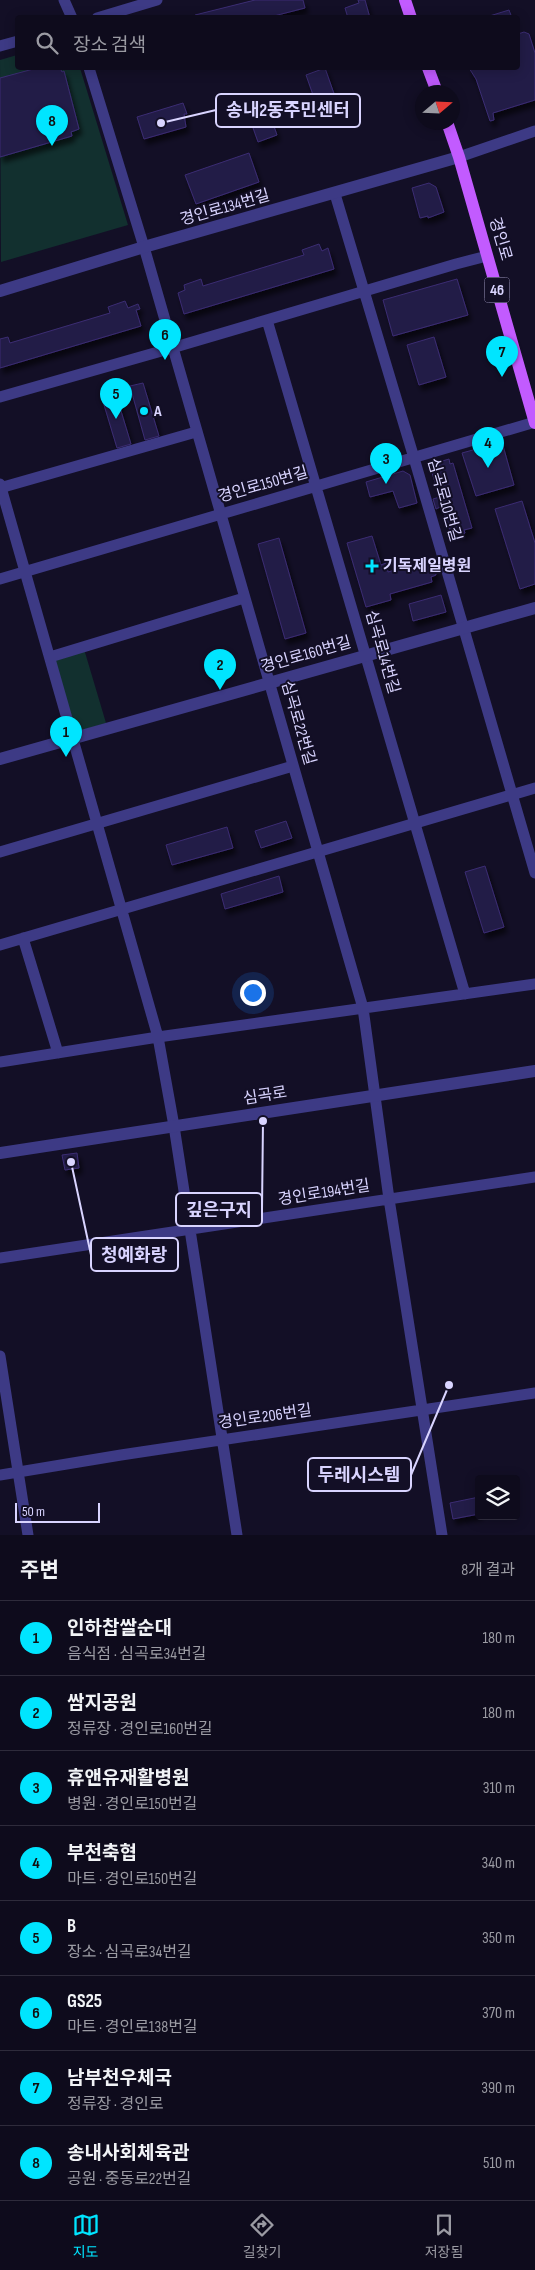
<!DOCTYPE html>
<html lang="ko">
<head>
<meta charset="utf-8">
<style>
	body { margin:0; font-family:"Sofia Sans Condensed","Noto Sans KR",sans-serif; background:#1c1929; color:#f1f3f6 }
	.controls { position:absolute; right:15px; bottom:15px; display:grid; overflow:hidden; border-radius:5px; box-shadow:0 2px 12px #0003 }
	.controls button { width:45px; height:45px; display:grid; place-items:center; padding:0; border:0; border-bottom:1px solid #2e2b3b; background:#0e0b1c; color:#f1f3f6; font:25px sans-serif }
	.compass { position:absolute; left:415px; top:85px; width:45px; height:45px; border-radius:50%; background:#0e0b1c; box-shadow:0 2px 12px #0003; rotate:71deg }
	.scale { position:absolute; left:15px; bottom:12px; width:85px; box-sizing:border-box; padding-left:5px; border:2px solid #d9d4ff; border-top:0; font-size:14px; line-height:18px; white-space:nowrap; color:#d9d4ff; -webkit-text-stroke:4px #130f26; paint-order:stroke }
	.you { position:absolute; left:252px; top:992px; width:18px; height:18px; margin:-12px; border:4px solid #fff; border-radius:50%; background:#1a73e8; box-shadow:0 0 0 8px #1a73e833 }
	.badge { display:grid; place-items:center; width:32px; height:32px; border-radius:50%; background:#00e5ff; color:#111; font-size:16px; font-weight:700 }
	.pin { position:absolute; translate:-50% -41px; filter:drop-shadow(0 1px 2px #0008) }
	.pin::after { content:''; position:absolute; top:26px; width:18px; height:15px; background:inherit; clip-path:polygon(0 0,100% 0,50% 100%) }
	.list { margin:0; padding:0; list-style:none }
	h2 { display:flex; justify-content:space-between; align-items:center; height:65px; margin:0; padding:0 20px; font-size:21px }
	h2 small { font-size:16px; font-weight:400; color:#9b9ba3 }
	.list li { display:grid; grid-template-columns:32px 1fr auto; gap:15px; align-items:center; box-sizing:border-box; height:75px; padding:0 20px; border-top:1px solid #2e2b3b }
	.list b { display:block; font-size:19px; white-space:nowrap }
	.list p { margin:0; font-size:16px; white-space:nowrap; color:#9b9ba3 }
	.list em { font-size:16px; font-style:normal; color:#9b9ba3 }
	.icon { flex:none; width:28px; height:28px; fill:none; stroke:currentColor; stroke-width:2; stroke-linecap:round; stroke-linejoin:round }
	.map { position:relative; flex:none; width:535px; height:1535px; overflow:hidden }
	.search { position:absolute; background:#0e0b1c; box-shadow:0 2px 12px #0003; left:15px; right:15px; top:15px; height:55px; display:flex; align-items:center; gap:12px; box-sizing:border-box; padding:0 18px; border-radius:5px; color:#9b9ba3; font-size:19px }
	.sheet { height:665px; background:#0e0b1c }
	nav { display:flex; justify-content:space-around; align-items:center; box-sizing:border-box; height:70px; border-top:1px solid #2e2b3b; background:#0e0b1c; font-size:14px; color:#9b9ba3 }
	nav a { display:grid; justify-items:center; gap:2px }
	nav .on { color:#00e5ff }
	.map>svg:first-child { display:block }
	.green { fill:#12302f }
	.building { fill:#241b47; stroke:#3b2d73; filter:url(#shadow) }
	.lines { fill:none; stroke-linecap:round; stroke-linejoin:round }
	.minor { stroke:#3d3a85; stroke-width:11 }
	.tertiary { stroke:#3d3a85; stroke-width:12 }
	.primary { stroke:#c25bff; stroke-width:12 }
	.poi-dot { fill:#00e5ff; stroke:#130f26; stroke-width:2 }
	.labels { text-anchor:middle; dominant-baseline:central; stroke-width:4; stroke-linejoin:round; paint-order:stroke }
	.shield { fill:#130f26; stroke:#9e99be; stroke-width:1 }
	.shield-label { font-size:15px; font-weight:bold; fill:#d9d4ff }
	.street-label { font-size:16px; fill:#d9d4ff; stroke:#130f26 }
	.poi-label { font-size:16px; font-weight:bold; fill:#d9d4ff; stroke:#130f26; text-anchor:start }
	.leader { fill:none; stroke:#d9d4ff; stroke-width:2 }
	.callout-dot { fill:#d9d4ff; stroke:#130f26; stroke-width:2 }
	.callout { fill:#130f26; stroke:#d9d4ff; stroke-width:2 }
	.callout-label { font-size:18px; text-anchor:middle; font-weight:bold; fill:#d9d4ff }
</style>
</head>
<body>
<div class="map">
<svg width="535" height="1535" viewBox="0 0 535 1535">
	<defs>
		<filter id="shadow"><feDropShadow dx="3" dy="5.5" stdDeviation="2.5" flood-color="#0009"/></filter>
	</defs>
	<rect width="100%" height="100%" fill="#130f26"/>
	<path class="green" d="M17,55L18,68H80L128,225L1,262L0,60Z
		M84,649L106,723L74,733L54,658Z"/>
	<path class="building" d="M255,0H303L305,8L266,18H196L195,15Z
		M358,0H365L370,18H348L345,8L359,3Z
		M509,10L512,18H483Z
		M524,32L529,34L535,53V100L493,113L494,120L490,121L476,79L469,68H518V34Z
		M37,68H60L62,72L64,71L79,129L71,132L72,136L0,157V78Z
		M325,68L338,105L319,112L306,75Z
		M264,98L277,135L258,142L245,105Z
		M183,103L187,114H184L186,127L144,139L137,117Z
		M249,153L259,182L196,204L185,175Z
		M429,183L436,187L444,212L428,218V216L420,218L412,188Z
		M319,244L322,251L328,248L334,269L184,314L178,293L185,290L184,285L201,279L203,286L304,255L302,250Z
		M457,279L468,315L393,336L383,300Z
		M125,301L128,308L138,304L140,309L136,310L141,326L0,368V339L8,337L10,343L110,313L108,307Z
		M434,337L446,377L419,385L407,345Z
		M143,383L159,436L145,440L130,386Z
		M115,391L131,444L117,448L101,395Z
		M502,442L514,485L476,496L462,453Z
		M449,459L450,464L453,463L472,528L464,530L465,533L461,535L460,531L451,534L442,506L436,509L433,499L440,497L431,470L440,467L439,462Z
		M403,471L410,475L417,503L399,508L393,491L370,497L366,482Z
		M522,501L535,543V584L520,589L495,509Z
		M372,536L381,565L386,563L388,572L432,560L436,575L431,577L432,582L390,594L391,600L366,607L347,543Z
		M279,538L306,633L285,639L258,544Z
		M441,595L446,612L413,621L409,604Z
		M286,821L292,838L261,848L255,831Z
		M227,827L233,848L172,865L166,845Z
		M485,866L504,927L484,933L465,872Z
		M279,876L283,892L225,909L221,894Z
		M77,1153L79,1168L65,1170L62,1155Z
		M479,1497V1514L453,1519L450,1503Z"/>
	<g class="lines">
		<path class="minor" d="M64,0L72,18
			M97,18L157,0
			M0,46L18,41
			M89,68L144,247L363,1008L389,1199L442,1535
			M459,157L535,131
			M335,194L414,458L535,873
			M267,320L465,994
			M0,397L172,348L456,264L487,256
			M0,484L158,1037L174,1126L237,1535
			M0,488L196,432
			M0,579L535,422
			M50,657L244,598
			M0,852L293,766
			M23,938L58,1053
			M0,945L535,788
			M0,1062L158,1037L535,984
			M0,1258L535,1177
			M0,1356L28,1535
			M0,1475L121,1455L535,1393"/>
		<path class="tertiary" d="M0,291L144,247L459,157
			M0,759L535,608
			M0,1153L535,1071"/>
		<path class="primary" d="M405,0L411,18
			M428,68L437,92
			M447,122L459,157L535,423"/>
	</g>
	<g class="poi-dot">
		<circle cx="144" cy="411" r="5"/>
		<path d="M369.5 558.5h5v5h5v5h-5v5h-5v-5h-5v-5h5z"/>
	</g>
	<g class="labels">
		<rect class="shield" x="484.5" y="277.5" width="25" height="25" rx="4"/>
		<g class="shield-label">
			<text x="497" y="290">46</text>
		</g>
		<g class="street-label">
			<text transform="translate(225 208) rotate(-16)">경인로134번길</text>
			<text transform="translate(500 239) rotate(74)">경인로</text>
			<text transform="translate(263 485) rotate(-16)">경인로150번길</text>
			<text transform="translate(444 500) rotate(74)">심곡로10번길</text>
			<text transform="translate(382 652) rotate(74)">심곡로14번길</text>
			<text transform="translate(306 655) rotate(-16)">경인로160번길</text>
			<text transform="translate(298 723) rotate(74)">심곡로22번길</text>
			<text transform="translate(265 1096) rotate(-9)">심곡로</text>
			<text transform="translate(324 1193) rotate(-9)">경인로194번길</text>
			<text transform="translate(265 1417) rotate(-8)">경인로206번길</text>
		</g>
		<g class="poi-label">
			<text x="154" y="411">A</text>
			<text x="383" y="566">기독제일병원</text>
		</g>
	</g>
	<path class="leader" d="M161 123L216 110M263 1121L262 1209M71 1162L91 1255M449 1385L411 1475"/>
	<g class="callout-dot">
		<circle cx="161" cy="123" r="5"/>
		<circle cx="263" cy="1121" r="5"/>
		<circle cx="71" cy="1162" r="5"/>
		<circle cx="449" cy="1385" r="5"/>
	</g>
	<g class="callout">
		<rect x="216" y="94" width="144" height="33" rx="5"/>
		<rect x="176" y="1193" width="86" height="33" rx="5"/>
		<rect x="91" y="1238" width="87" height="33" rx="5"/>
		<rect x="308" y="1458" width="103" height="33" rx="5"/>
	</g>
	<g class="callout-label">
		<text x="288" y="116">송내2동주민센터</text>
		<text x="219" y="1216">깊은구지</text>
		<text x="134" y="1261">청예화랑</text>
		<text x="359" y="1481">두레시스템</text>
	</g>
</svg>
<div class="controls">
<button><svg class="icon" aria-label="layers" viewBox="0 0 24 24"><path d="M12 4l9 5-9 5-9-5zM3 14l9 5 9-5"/></svg></button>
</div>
<svg class="compass" viewBox="-18 -18 36 36"><path d="M0-13l5 13h-10z" fill="#e53935"/><path d="M0 13l5-13h-10z" fill="#9b9ba3"/></svg>
<div class="scale">50 m</div>
<div class="you"></div>
<div class="pin badge" style="left:66px;top:757px">1</div>
<div class="pin badge" style="left:220px;top:690px">2</div>
<div class="pin badge" style="left:386px;top:484px">3</div>
<div class="pin badge" style="left:488px;top:468px">4</div>
<div class="pin badge" style="left:116px;top:419px">5</div>
<div class="pin badge" style="left:165px;top:360px">6</div>
<div class="pin badge" style="left:502px;top:377px">7</div>
<div class="pin badge" style="left:52px;top:146px">8</div>
<div class="search"><svg class="icon" aria-label="search" viewBox="0 0 24 24"><circle cx="10" cy="10" r="6"/><path d="M15 15l6 6"/></svg>장소 검색</div>
</div>
<section class="sheet">
<h2>주변<small>8개 결과</small></h2>
<ul class="list">
<li><span class="badge">1</span><div><b>인하찹쌀순대</b><p>음식점 · 심곡로34번길</p></div><em>180 m</em></li>
<li><span class="badge">2</span><div><b>쌈지공원</b><p>정류장 · 경인로160번길</p></div><em>180 m</em></li>
<li><span class="badge">3</span><div><b>휴앤유재활병원</b><p>병원 · 경인로150번길</p></div><em>310 m</em></li>
<li><span class="badge">4</span><div><b>부천축협</b><p>마트 · 경인로150번길</p></div><em>340 m</em></li>
<li><span class="badge">5</span><div><b>B</b><p>장소 · 심곡로34번길</p></div><em>350 m</em></li>
<li><span class="badge">6</span><div><b>GS25</b><p>마트 · 경인로138번길</p></div><em>370 m</em></li>
<li><span class="badge">7</span><div><b>남부천우체국</b><p>정류장 · 경인로</p></div><em>390 m</em></li>
<li><span class="badge">8</span><div><b>송내사회체육관</b><p>공원 · 중동로22번길</p></div><em>510 m</em></li>
</ul>
</section>
<nav>
<a class="on"><svg class="icon" aria-label="map" viewBox="0 0 24 24"><path d="M3 6l6-2 6 2 6-2v14l-6 2-6-2-6 2zM9 4v14M15 6v14"/></svg>지도</a>
<a><svg class="icon" aria-label="directions" viewBox="0 0 24 24"><path d="M12 3l9 9-9 9-9-9zM9 14v-3h6M13 9l2 2-2 2"/></svg>길찾기</a>
<a><svg class="icon" aria-label="saved" viewBox="0 0 24 24"><path d="M7 4h10v16l-5-4-5 4z"/></svg>저장됨</a>
</nav>
</body>
</html>
